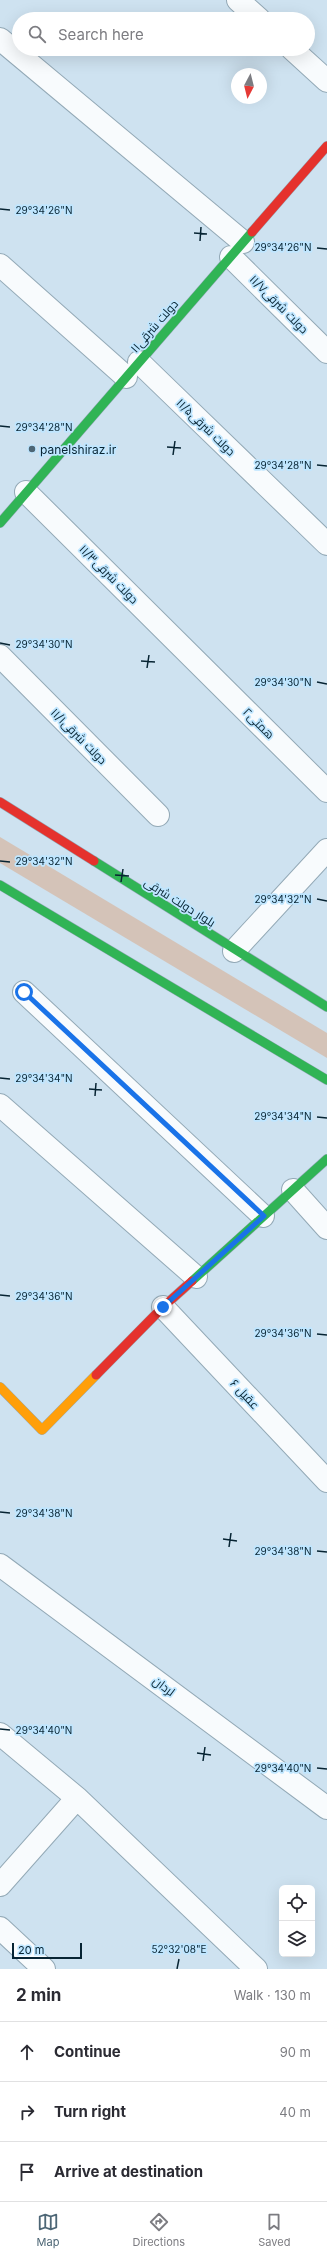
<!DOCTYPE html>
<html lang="en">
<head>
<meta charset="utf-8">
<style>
	body { margin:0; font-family:Inter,Cairo,sans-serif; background:#f2f2f3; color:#2b2b33 }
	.controls { position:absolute; right:12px; bottom:12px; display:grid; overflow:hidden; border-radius:6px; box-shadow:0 4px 16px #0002 }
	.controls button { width:36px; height:36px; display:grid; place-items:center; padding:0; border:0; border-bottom:1px solid #e1e1e2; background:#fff; color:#2b2b33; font:20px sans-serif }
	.compass { position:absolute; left:231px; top:68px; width:36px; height:36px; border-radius:50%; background:#fff; box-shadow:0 4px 16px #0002; rotate:187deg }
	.scale { position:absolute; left:12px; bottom:10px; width:70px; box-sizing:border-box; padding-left:4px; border:2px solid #072433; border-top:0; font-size:11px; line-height:14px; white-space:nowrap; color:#072433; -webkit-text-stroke:3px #bfe6ff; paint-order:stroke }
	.stop { position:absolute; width:12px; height:12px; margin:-9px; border:3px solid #1a73e8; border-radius:50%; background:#fff }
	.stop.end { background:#1a73e8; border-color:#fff; box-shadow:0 1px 4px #0008 }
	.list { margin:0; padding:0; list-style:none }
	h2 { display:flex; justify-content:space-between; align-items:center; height:52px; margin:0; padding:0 16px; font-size:17px }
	h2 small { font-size:13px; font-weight:400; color:#7c7c81 }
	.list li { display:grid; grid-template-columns:26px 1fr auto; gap:12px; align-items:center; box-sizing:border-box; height:60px; padding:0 16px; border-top:1px solid #e1e1e2 }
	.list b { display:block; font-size:15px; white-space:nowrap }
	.list em { font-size:13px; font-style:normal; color:#7c7c81 }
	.icon { flex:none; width:22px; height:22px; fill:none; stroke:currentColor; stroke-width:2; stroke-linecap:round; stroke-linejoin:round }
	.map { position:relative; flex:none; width:327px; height:1969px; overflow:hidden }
	.search { position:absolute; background:#fff; box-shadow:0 4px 16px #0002; left:12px; right:12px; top:12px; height:44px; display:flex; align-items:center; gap:10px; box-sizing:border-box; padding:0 14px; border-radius:22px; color:#7c7c81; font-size:15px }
	.sheet { height:232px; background:#fff }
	nav { display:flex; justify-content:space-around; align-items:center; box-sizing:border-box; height:56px; border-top:1px solid #e1e1e2; background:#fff; font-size:11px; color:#7c7c81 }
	nav a { display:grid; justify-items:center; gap:2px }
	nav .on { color:#4d6675 }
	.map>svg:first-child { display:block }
	.green { fill:#d4c3b8 }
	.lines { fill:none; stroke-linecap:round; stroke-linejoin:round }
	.street-casing { stroke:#93a9b6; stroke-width:24 }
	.fast-casing { stroke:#93a9b6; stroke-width:10 }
	.slow-casing { stroke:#93a9b6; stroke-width:10 }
	.jam-casing { stroke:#93a9b6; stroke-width:10 }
	.street { stroke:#f8fbfd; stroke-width:22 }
	.fast { stroke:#30b455; stroke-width:9 }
	.slow { stroke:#ff9f0a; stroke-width:9 }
	.jam { stroke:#e5322d; stroke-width:9 }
	.route { stroke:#1a73e8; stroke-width:5 }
	.ticks { fill:none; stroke:#072433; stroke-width:1.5 }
	.poi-dot { fill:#4d6675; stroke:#bfe6ff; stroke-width:1.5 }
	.labels { text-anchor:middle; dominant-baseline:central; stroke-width:3.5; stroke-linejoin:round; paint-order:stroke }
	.street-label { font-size:12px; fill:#072433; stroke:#bfe6ff }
	.poi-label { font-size:12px; fill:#072433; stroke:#bfe6ff; text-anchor:start }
	.ticks-label { font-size:10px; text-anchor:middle; fill:#072433; stroke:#bfe6ff; stroke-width:3.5; stroke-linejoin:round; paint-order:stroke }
</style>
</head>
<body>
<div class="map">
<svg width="327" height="1969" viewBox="0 0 327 1969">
	<rect width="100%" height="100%" fill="#cee2f0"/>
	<path class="green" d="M0,837L327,1033V1058L0,863Z"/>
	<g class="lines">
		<g class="street-casing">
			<path id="street" d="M238,0L259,19
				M0,39L243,242
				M292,49L327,81
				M231,257L327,352
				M0,265L126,377
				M139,362L327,544
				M26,492L327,791
				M0,656L158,815
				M234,951L327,850
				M24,992L263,1216
				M0,1105L196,1277
				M293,1190L327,1228
				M163,1307L327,1481
				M0,1565L327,1808
				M0,1734L77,1798L256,1969
				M0,1885L77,1798
				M0,1928L44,1969"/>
		</g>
		<g class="fast-casing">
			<path id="fast" d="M0,523L252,232
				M94,861L327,1007
				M0,885L327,1080
				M192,1281L327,1159"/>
		</g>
		<g class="slow-casing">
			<path id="slow" d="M0,1387L42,1430L96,1375"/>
		</g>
		<g class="jam-casing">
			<path id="jam" d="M252,232L327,146
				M0,802L94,861
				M96,1375L163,1307L192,1281"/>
		</g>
		<use href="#street" class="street"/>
		<use href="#fast" class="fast"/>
		<use href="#slow" class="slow"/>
		<use href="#jam" class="jam"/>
	</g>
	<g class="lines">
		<path class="route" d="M24,992L264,1216L163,1307"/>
	</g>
	<path class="ticks" d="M0,209L10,210M194,233L207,234M200,241L201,227M317,248L327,249M0,426L10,427M167,447L181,448M173,455L175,441M317,465L327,466M0,643L10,645M141,661L155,662M147,668L149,655M317,682L327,684M0,861L10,862M115,875L129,876M121,882L123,869M317,899L327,901M0,1078L10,1079M89,1089L102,1090M95,1096L96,1083M317,1117L327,1118M0,1295L10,1296M317,1334L327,1335M0,1512L10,1513M223,1539L237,1541M229,1547L231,1533M317,1551L327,1552M0,1729L10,1730M197,1753L211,1755M203,1761L205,1747M317,1768L327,1769M177,1969L179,1959"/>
	<circle class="poi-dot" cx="32" cy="449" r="4"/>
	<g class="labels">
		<g class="street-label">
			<text transform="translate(279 304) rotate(45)">۱۱/۷دولت شرقی</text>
			<text transform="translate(154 326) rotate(-49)">۱۱دولت شرقی</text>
			<text transform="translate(206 427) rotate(44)">۱۱/۵دولت شرقی</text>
			<text transform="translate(109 574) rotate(45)">۱۱/۳دولت شرقی</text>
			<text transform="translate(259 723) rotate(45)">۲همتی</text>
			<text transform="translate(79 736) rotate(45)">۱۱/۱دولت شرقی</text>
			<text transform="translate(180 902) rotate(32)">بلوار دولت شرقی</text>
			<text transform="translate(245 1394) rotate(47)">عقیل ۶</text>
			<text transform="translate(164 1686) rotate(37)">لردان</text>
		</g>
		<g class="poi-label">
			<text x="40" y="449">panelshiraz.ir</text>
		</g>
	</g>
	<g class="ticks-label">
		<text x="44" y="214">29°34'26"N</text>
		<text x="283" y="251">29°34'26"N</text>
		<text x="44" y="431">29°34'28"N</text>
		<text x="283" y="469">29°34'28"N</text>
		<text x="44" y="648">29°34'30"N</text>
		<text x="283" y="686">29°34'30"N</text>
		<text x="44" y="865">29°34'32"N</text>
		<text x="283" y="903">29°34'32"N</text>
		<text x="44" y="1082">29°34'34"N</text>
		<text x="283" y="1120">29°34'34"N</text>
		<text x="44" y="1300">29°34'36"N</text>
		<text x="283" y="1337">29°34'36"N</text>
		<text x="44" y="1517">29°34'38"N</text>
		<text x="283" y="1555">29°34'38"N</text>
		<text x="44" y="1734">29°34'40"N</text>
		<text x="283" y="1772">29°34'40"N</text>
		<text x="179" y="1953">52°32'08"E</text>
	</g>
</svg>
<div class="controls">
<button><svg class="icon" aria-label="locate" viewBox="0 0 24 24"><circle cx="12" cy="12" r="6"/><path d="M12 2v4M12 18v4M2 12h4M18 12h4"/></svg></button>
<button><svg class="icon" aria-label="layers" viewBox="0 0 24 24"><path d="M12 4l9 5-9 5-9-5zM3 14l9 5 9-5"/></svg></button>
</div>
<svg class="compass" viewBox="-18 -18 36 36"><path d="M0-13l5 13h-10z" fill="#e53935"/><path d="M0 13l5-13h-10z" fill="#7c7c81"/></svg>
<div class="scale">20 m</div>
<div class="stop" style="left:24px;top:992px"></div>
<div class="stop end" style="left:163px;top:1307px"></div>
<div class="search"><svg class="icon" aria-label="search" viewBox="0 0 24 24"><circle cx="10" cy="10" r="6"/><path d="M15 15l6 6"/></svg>Search here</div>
</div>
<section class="sheet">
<h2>2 min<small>Walk · 130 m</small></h2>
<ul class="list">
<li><svg class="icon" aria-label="ahead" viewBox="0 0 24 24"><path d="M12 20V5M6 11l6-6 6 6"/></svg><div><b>Continue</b></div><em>90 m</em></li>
<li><svg class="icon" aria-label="right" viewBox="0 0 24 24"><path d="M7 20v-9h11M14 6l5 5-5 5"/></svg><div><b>Turn right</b></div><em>40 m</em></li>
<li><svg class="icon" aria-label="arrive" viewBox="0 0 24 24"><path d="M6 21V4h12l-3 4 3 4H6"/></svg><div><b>Arrive at destination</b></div></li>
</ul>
</section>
<nav>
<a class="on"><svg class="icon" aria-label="map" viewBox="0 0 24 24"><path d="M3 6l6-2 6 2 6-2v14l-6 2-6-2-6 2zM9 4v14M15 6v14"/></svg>Map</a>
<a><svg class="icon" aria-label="directions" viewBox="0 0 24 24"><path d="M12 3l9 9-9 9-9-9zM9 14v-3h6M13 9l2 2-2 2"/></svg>Directions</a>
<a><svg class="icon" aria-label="saved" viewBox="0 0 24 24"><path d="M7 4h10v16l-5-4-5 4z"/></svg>Saved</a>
</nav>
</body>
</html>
